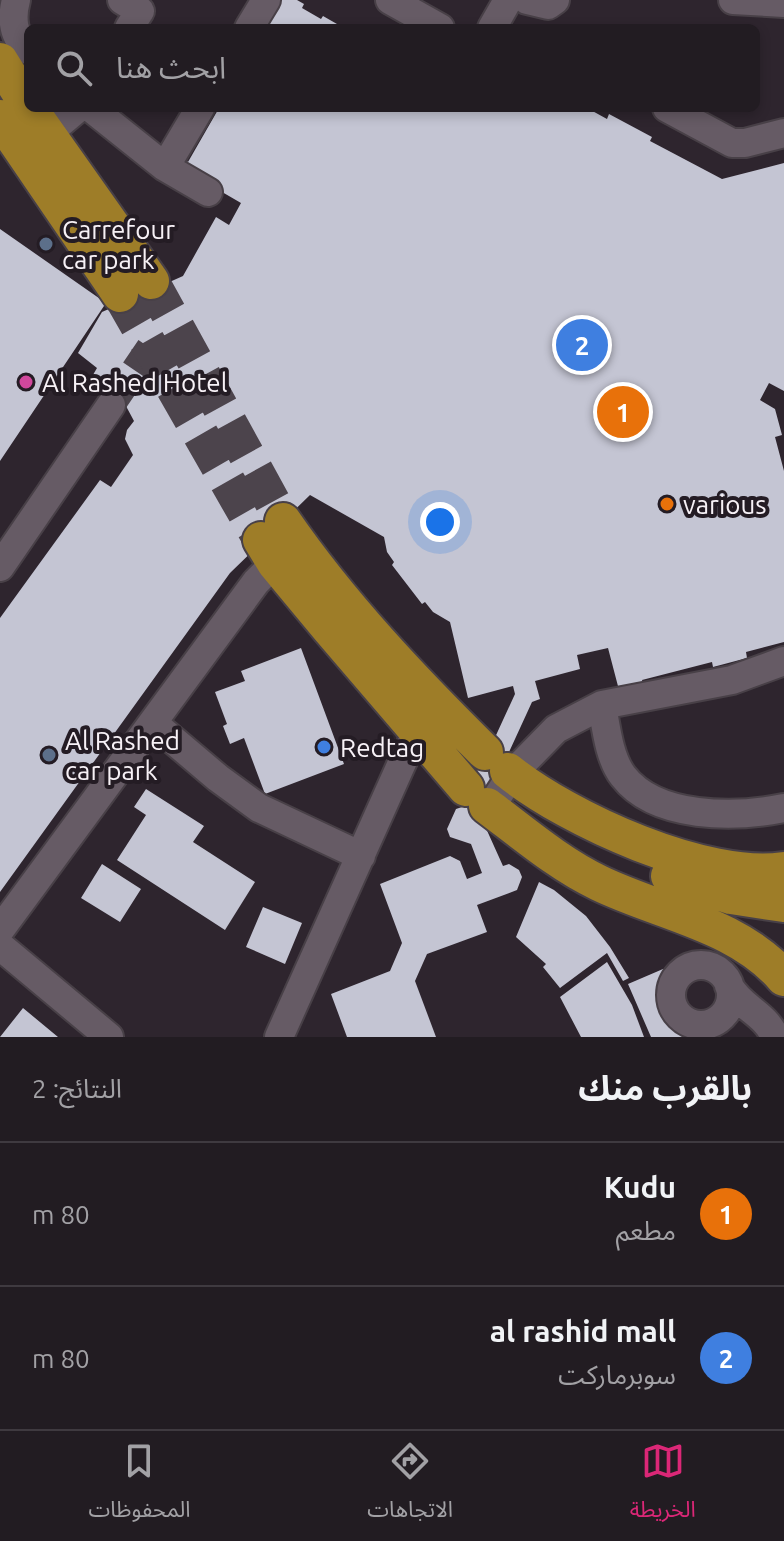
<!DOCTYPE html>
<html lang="ar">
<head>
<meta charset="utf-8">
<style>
	body { margin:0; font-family:Ubuntu,"Noto Sans Arabic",sans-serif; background:#2a252a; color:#f1f3f6; direction:rtl }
	.you { position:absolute; left:440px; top:522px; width:28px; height:28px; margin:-20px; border:6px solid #fff; border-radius:50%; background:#1a73e8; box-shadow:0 0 0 12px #1a73e833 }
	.badge { display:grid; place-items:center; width:52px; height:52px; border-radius:50%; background:#db2777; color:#fff; font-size:26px; font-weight:700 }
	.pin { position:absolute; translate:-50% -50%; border:4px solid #fff; box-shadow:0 2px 8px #0006 }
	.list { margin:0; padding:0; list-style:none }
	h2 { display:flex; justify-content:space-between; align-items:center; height:104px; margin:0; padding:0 32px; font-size:34px }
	h2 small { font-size:26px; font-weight:400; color:#a2a1a5 }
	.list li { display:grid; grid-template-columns:52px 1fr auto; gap:24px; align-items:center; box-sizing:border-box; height:144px; padding:0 32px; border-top:2px solid #3f3a40 }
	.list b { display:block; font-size:30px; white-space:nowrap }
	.list p { margin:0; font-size:26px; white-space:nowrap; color:#a2a1a5 }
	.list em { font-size:26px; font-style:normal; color:#a2a1a5 }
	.icon { flex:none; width:44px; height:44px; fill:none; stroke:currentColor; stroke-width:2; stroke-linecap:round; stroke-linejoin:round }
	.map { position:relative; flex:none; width:784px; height:1037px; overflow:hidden; direction:ltr }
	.search { position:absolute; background:#221c22; box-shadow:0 4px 12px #0003; left:24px; right:24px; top:24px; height:88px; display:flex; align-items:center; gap:20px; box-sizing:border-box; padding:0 28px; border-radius:12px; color:#a2a1a5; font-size:30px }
	.sheet { height:392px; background:#221c22 }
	nav { display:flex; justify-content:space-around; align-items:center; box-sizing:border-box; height:112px; border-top:2px solid #3f3a40; background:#221c22; font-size:22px; color:#a2a1a5 }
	nav a { display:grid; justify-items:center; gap:4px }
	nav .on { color:#db2777 }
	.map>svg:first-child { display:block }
	.building { fill:#c4c5d3 }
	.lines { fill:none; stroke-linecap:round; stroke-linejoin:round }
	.minor-tunnel { stroke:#4c444c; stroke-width:28; stroke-dasharray:28 14; stroke-linecap:butt }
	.major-tunnel { stroke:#4c444c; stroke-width:36; stroke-dasharray:36 18; stroke-linecap:butt }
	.minor-casing { stroke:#484047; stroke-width:32 }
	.major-casing { stroke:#484047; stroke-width:40 }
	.minor { stroke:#665b65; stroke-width:28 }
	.major { stroke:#9e7d28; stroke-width:36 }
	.service-dot { fill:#5c6f8a; stroke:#241c24; stroke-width:3 }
	.hotel-dot { fill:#d1479c; stroke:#241c24; stroke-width:3 }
	.food-dot { fill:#e8710a; stroke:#241c24; stroke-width:3 }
	.shop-dot { fill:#3f7fe0; stroke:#241c24; stroke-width:3 }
	.labels { text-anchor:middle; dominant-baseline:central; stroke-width:8; stroke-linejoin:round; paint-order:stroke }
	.poi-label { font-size:26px; fill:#f7f1f6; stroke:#241c24; text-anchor:start }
</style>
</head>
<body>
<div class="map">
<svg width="784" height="1037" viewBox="0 0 784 1037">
	<rect width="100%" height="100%" fill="#2e252e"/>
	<path class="building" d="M277,0H297L304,4L302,8L321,19L323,16L344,28H266L278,8L274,6Z
		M219,108H567L571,110L587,108L607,119L609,114L652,137L650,141L722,179L784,163V391L769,383L760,400L775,409L782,435L775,437L784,471V642L746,652L747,658L713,667L712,662L642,680L643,684L619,690L608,648L577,655L580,669L535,681L540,699L532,702L480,815L503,866L509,864L519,870L522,877L517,890L477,905L487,932L427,954L415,981L436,1037H347L331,994L390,971L402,943L380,884L450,856L460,861L467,879L482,873L471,844L450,837L447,829L456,809L465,806L475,784L471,775L477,759L486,757L515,694L513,686L468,698L450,622L433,612L425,602L422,604L392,565L394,562L387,552L384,537L310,495L230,573L0,892V618L100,480L111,487L133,455L125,439L127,430L134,421L112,380L98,383L90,380L97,368L78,353L102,312L183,276L216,217L229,225L241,203L179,167L184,159L188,162Z
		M0,229L106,303L0,461Z
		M301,648L344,764L265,794L244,738L230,744L223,726L227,724L215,692L245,681L241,671Z
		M146,789L204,826L193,842L255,882L225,930L117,860L146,815L134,807Z
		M102,864L141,889L120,922L81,898Z
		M539,882L554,890L586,916L610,947L629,978L623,981L607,953L560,988L543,967L546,964L516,937Z
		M263,907L302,923L285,964L246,947Z
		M607,962L632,1005L644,1037H581L560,997Z
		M663,969L688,1037H651L628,984Z
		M23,1008L58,1037H0Z"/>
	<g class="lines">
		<path class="minor-tunnel" d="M111,405L150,348"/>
		<path class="major-tunnel" d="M151,281L283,521
			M120,294L261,540"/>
		<g class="minor-casing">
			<path id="minor" d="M16,0C11,19 13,36 28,50
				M122,0L140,11L129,28
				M390,0L440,28
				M527,0L548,5L555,0
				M733,0L784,3
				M249,28L266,0
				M492,28L508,0
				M91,108L165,167L208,192
				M667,108L732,143H745L784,133
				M46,135L78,108
				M165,167L200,108
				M0,567L111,405
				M602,705C606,727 609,758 623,776C656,819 735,818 784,808
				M153,723L218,778L259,808L361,856
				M490,808L512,774L556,729L602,705L732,680L784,661
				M0,930L256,582L275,563
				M0,946L109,1037
				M671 995a30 30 0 1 1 60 0a30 30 0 1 1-60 0Z
				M729,986C741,1008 765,1013 775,1037
				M279,1037L406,754L426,716"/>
		</g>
		<g class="major-casing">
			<path id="major" d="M0,61L28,106
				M29,108L151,281
				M0,118L120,294
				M283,521C341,605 412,680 485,752
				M261,540L275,563L329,628L466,788
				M508,771C569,820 706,882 784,870
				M487,806C523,833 559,864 599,883C661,913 738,924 784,978
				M669,876L731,896L784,904"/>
		</g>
		<use href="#minor" class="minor"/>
		<use href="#major" class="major"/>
	</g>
	<g class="service-dot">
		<circle cx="46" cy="244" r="8"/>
		<circle cx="49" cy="755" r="8"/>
	</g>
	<circle class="hotel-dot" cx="26" cy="382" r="8"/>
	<circle class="food-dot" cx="667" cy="504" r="8"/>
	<circle class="shop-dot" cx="324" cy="747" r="8"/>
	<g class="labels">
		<g class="poi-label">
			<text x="62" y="229">Carrefour<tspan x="62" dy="30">car park</tspan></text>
			<text x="42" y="382">Al Rashed Hotel</text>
			<text x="683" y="504">various</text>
			<text x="65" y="740">Al Rashed<tspan x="65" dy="30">car park</tspan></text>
			<text x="340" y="747">Redtag</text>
		</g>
	</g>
</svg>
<div class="you"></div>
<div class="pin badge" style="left:623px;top:412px;background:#e8710a">1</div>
<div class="pin badge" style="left:582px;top:345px;background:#3f7fe0">2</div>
<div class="search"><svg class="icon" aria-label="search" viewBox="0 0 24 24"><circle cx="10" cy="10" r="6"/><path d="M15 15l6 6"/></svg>ابحث هنا</div>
</div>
<section class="sheet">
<h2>بالقرب منك<small>النتائج: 2</small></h2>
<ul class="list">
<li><span class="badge" style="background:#e8710a">1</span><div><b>Kudu</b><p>مطعم</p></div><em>80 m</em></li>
<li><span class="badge" style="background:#3f7fe0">2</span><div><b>al rashid mall</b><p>سوبرماركت</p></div><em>80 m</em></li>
</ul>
</section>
<nav>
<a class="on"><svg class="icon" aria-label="map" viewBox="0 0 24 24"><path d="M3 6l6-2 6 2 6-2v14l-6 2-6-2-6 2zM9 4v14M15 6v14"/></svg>الخريطة</a>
<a><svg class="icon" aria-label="directions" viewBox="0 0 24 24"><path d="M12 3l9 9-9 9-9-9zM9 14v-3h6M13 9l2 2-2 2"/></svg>الاتجاهات</a>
<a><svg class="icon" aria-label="saved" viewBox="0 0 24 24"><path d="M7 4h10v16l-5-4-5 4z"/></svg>المحفوظات</a>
</nav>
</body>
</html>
